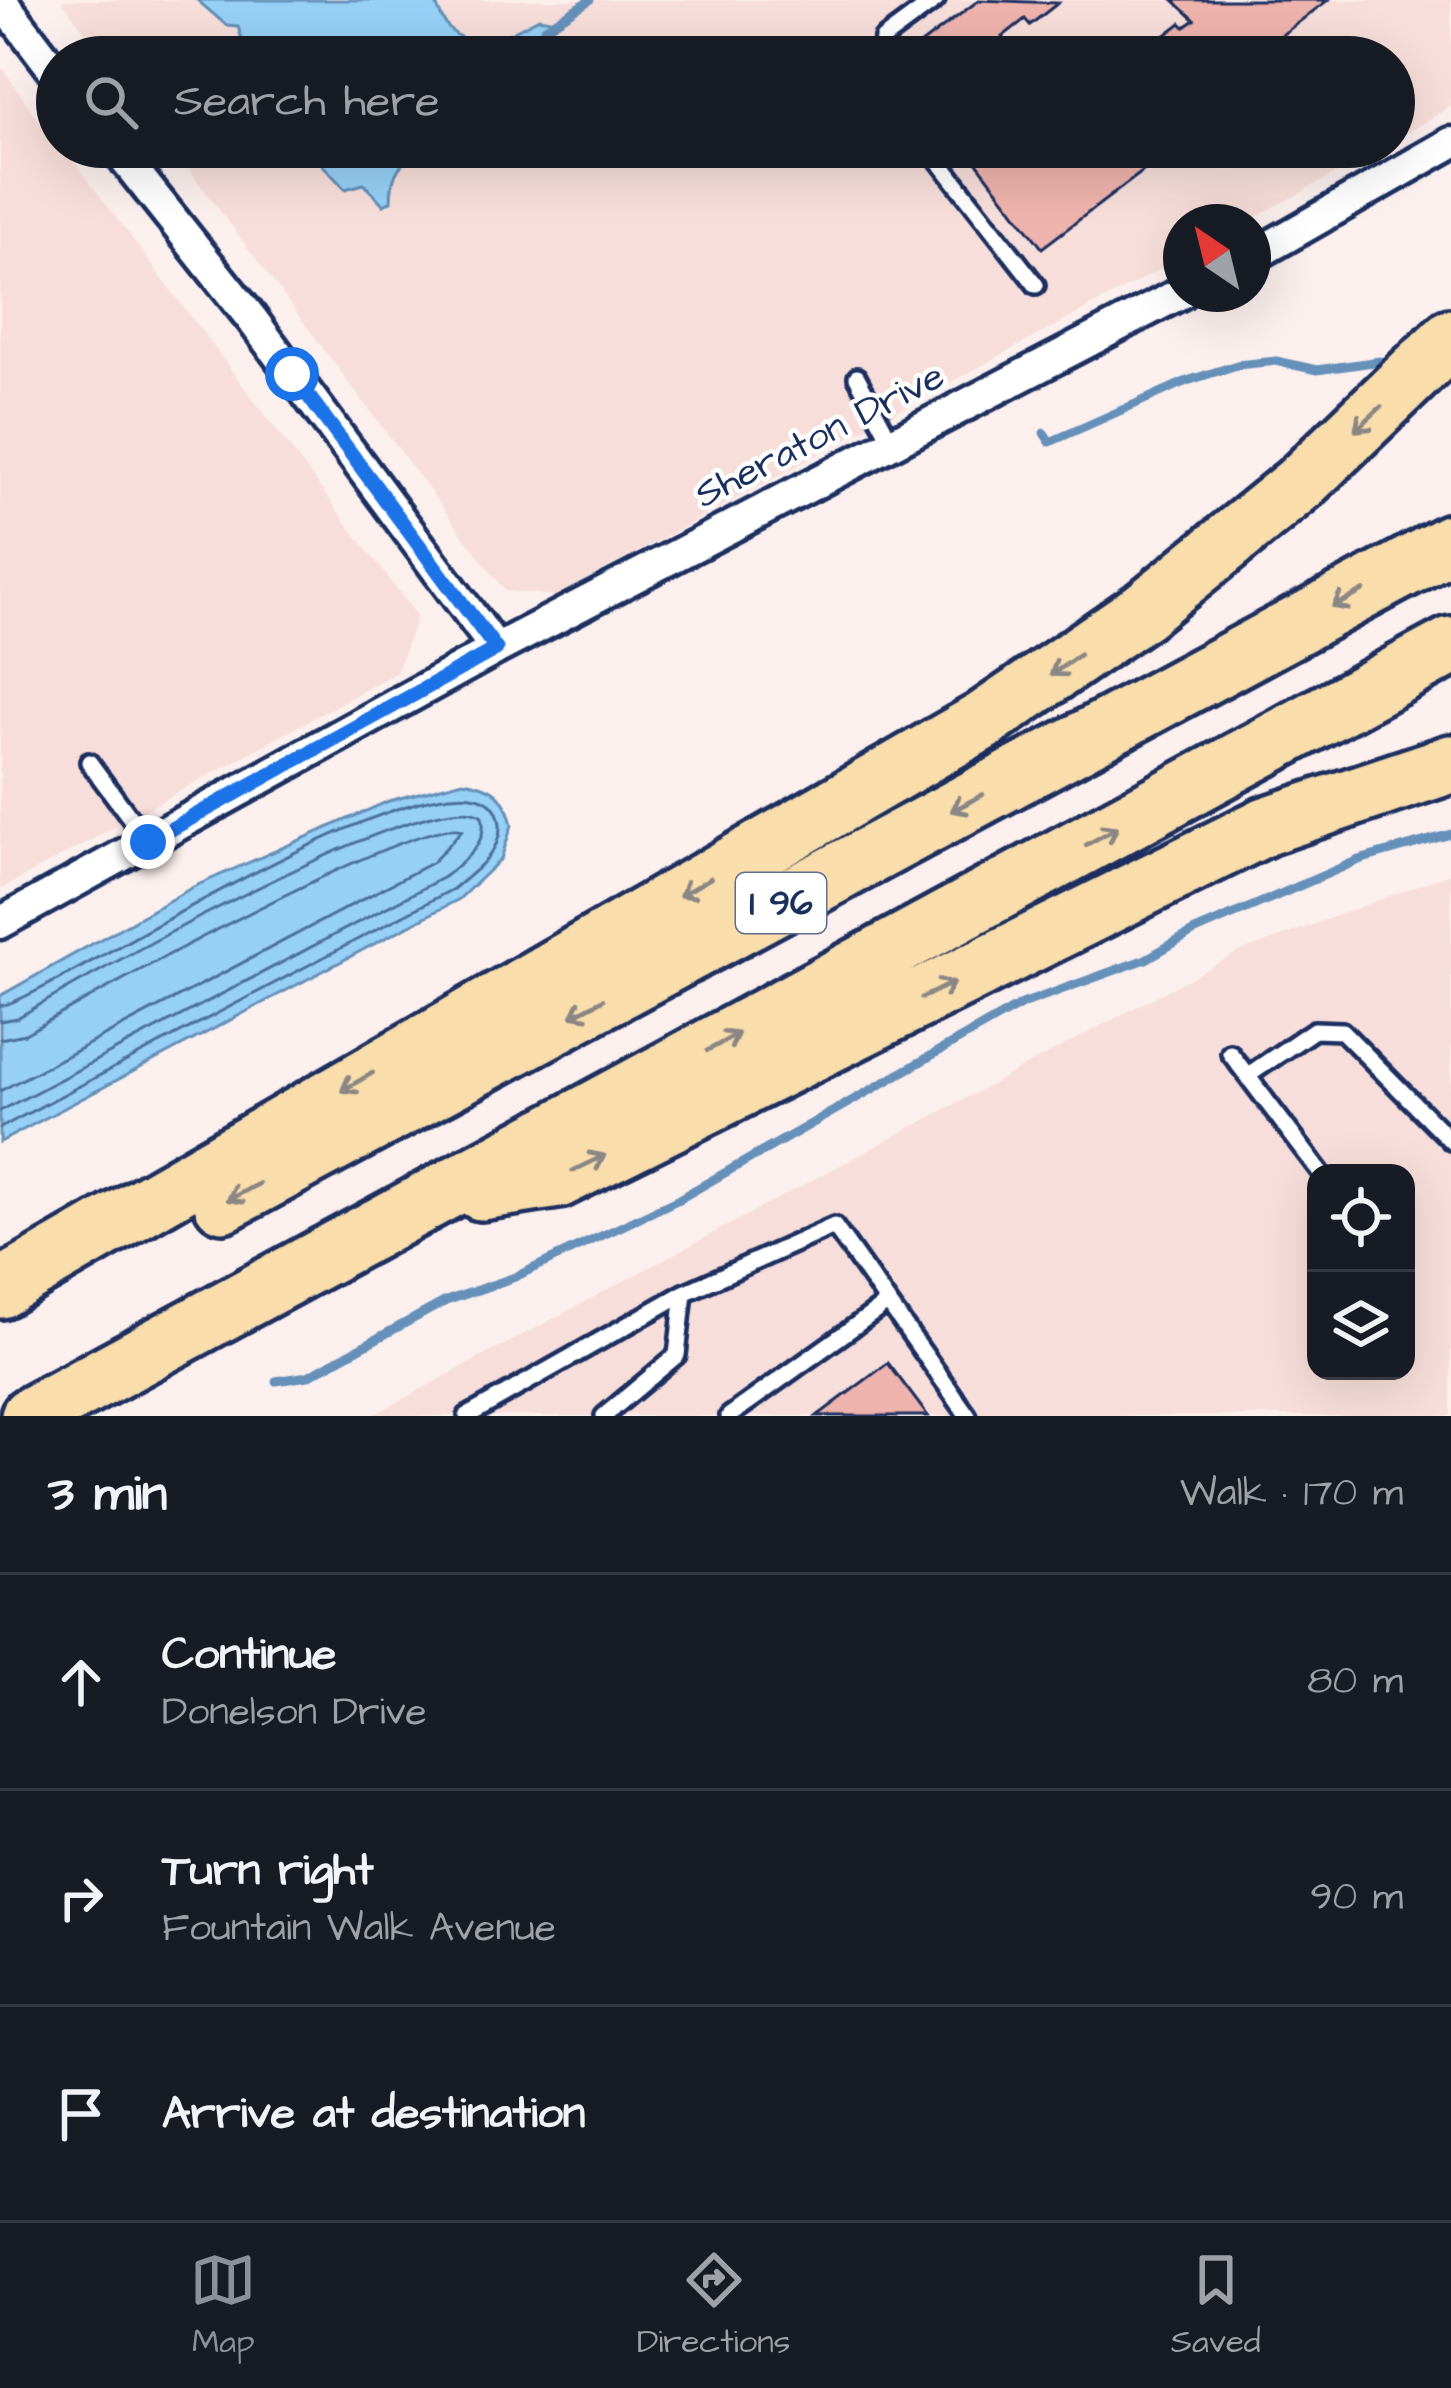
<!DOCTYPE html>
<html lang="en">
<head>
<meta charset="utf-8">
<style>
	body { margin:0; font-family:"Architects Daughter",sans-serif; background:#242831; color:#f1f3f6 }
	.controls { position:absolute; right:36px; bottom:36px; display:grid; overflow:hidden; border-radius:24px; box-shadow:0 12px 48px #0002 }
	.controls button { width:108px; height:108px; display:grid; place-items:center; padding:0; border:0; border-bottom:3px solid #363941; background:#171b24; color:#f1f3f6; font:60px sans-serif }
	.compass { position:absolute; left:1163px; top:204px; width:108px; height:108px; border-radius:50%; background:#171b24; box-shadow:0 12px 48px #0002; rotate:325deg }
	.stop { position:absolute; width:36px; height:36px; margin:-27px; border:9px solid #1a73e8; border-radius:50%; background:#fff }
	.stop.end { background:#1a73e8; border-color:#fff; box-shadow:0 3px 12px #0008 }
	.list { margin:0; padding:0; list-style:none }
	h2 { display:flex; justify-content:space-between; align-items:center; height:156px; margin:0; padding:0 48px; font-size:51px }
	h2 small { font-size:39px; font-weight:400; color:#9ea1a6 }
	.list li { display:grid; grid-template-columns:78px 1fr auto; gap:36px; align-items:center; box-sizing:border-box; height:216px; padding:0 48px; border-top:3px solid #363941 }
	.list b { display:block; font-size:45px; white-space:nowrap }
	.list p { margin:0; font-size:39px; white-space:nowrap; color:#9ea1a6 }
	.list em { font-size:39px; font-style:normal; color:#9ea1a6 }
	.icon { flex:none; width:66px; height:66px; fill:none; stroke:currentColor; stroke-width:2; stroke-linecap:round; stroke-linejoin:round }
	.map { position:relative; flex:none; width:1451px; height:1416px; overflow:hidden }
	.search { position:absolute; background:#171b24; box-shadow:0 12px 48px #0002; left:36px; right:36px; top:36px; height:132px; display:flex; align-items:center; gap:30px; box-sizing:border-box; padding:0 42px; border-radius:66px; color:#9ea1a6; font-size:45px }
	.sheet { height:804px; background:#171b24 }
	nav { display:flex; justify-content:space-around; align-items:center; box-sizing:border-box; height:168px; border-top:3px solid #363941; background:#171b24; font-size:33px; color:#9ea1a6 }
	nav a { display:grid; justify-items:center; gap:6px }
	nav .on { color:#8c9099 }
	.map>svg:first-child { display:block }
	.built { fill:#f8deda; fill-rule:evenodd }
	.water { fill:#96d0f6; stroke:#6590b9; stroke-width:3 }
	.lines { fill:none; stroke-linecap:round; stroke-linejoin:round }
	.shore { stroke:#4c6f9b; stroke-width:3 }
	.stream { stroke:#6590b9; stroke-width:9 }
	.building { fill:#eeb3ac; stroke:#1b2f5e; stroke-width:3 }
	.service-casing { stroke:#1b2f5e; stroke-width:24 }
	.minor-casing { stroke:#1b2f5e; stroke-width:39 }
	.motorway-casing { stroke:#1b2f5e; stroke-width:66 }
	.service { stroke:#fff; stroke-width:15 }
	.minor { stroke:#fff; stroke-width:30 }
	.motorway { stroke:#f9ddab; stroke-width:57 }
	.oneway { stroke:#8a8684 }
	.route { stroke:#1a73e8; stroke-width:15 }
	.labels { text-anchor:middle; dominant-baseline:central; stroke-width:9; stroke-linejoin:round; paint-order:stroke }
	.shield { fill:#fff; stroke:#5f6d8e; stroke-width:3 }
	.shield-label { font-size:36px; font-weight:bold; fill:#1b2f5e }
	.street-label { font-size:39px; fill:#1b2f5e; stroke:#fff }
</style>
</head>
<body>
<div class="map">
<svg width="1451" height="1416" viewBox="0 0 1451 1416">
	<rect width="100%" height="100%" fill="#fcf0ee"/>
	<filter id="ink" filterUnits="userSpaceOnUse"><feTurbulence type="fractalNoise" baseFrequency=".00833" numOctaves="2"/><feDisplacementMap in="SourceGraphic" scale="24" xChannelSelector="R" yChannelSelector="G"/><feConvolveMatrix kernelMatrix="1 2 1 2 8 2 1 2 1" color-interpolation-filters="sRGB"/></filter>
	<g filter="url(#ink)">
		<path class="built" d="M61,0H1451V106L1394,141V57H104Z
			M0,64L57,147H63L417,616L397,672L0,890Z
			M172,147H1384L1247,222H1181V258L556,596L505,591Z
			M1451,873V1416H371L1237,953ZM1316,1173H1406V1371H1316Z"/>
		<path class="water" d="M197,0H435C444,30 454,38 485,46L539,18L551,20L552,32L521,57H247L238,26L226,25Z
			M306,147H423L424,151C400,160 391,173 391,201L384,205L364,184L345,189Z
			M463,781C493,786 505,794 512,825L501,859L459,899L0,1142V996L193,887L389,801Z"/>
		<g class="lines">
			<path class="shore" d="M0,1006C48,1001 491,702 500,825C502,853 471,874 453,889L0,1128
				M0,1021L17,1018C77,983 436,777 482,816C489,844 464,860 444,877L0,1111
				M0,1039L25,1034C83,1001 418,813 462,830L433,862L0,1091"/>
			<path class="stream" d="M544,29L590,0
				M1044,433L1050,442L1187,381L1237,365L1276,361L1317,370L1380,361
				M276,1381L308,1376L446,1301L515,1277L679,1199L1022,1004L1146,959L1193,932L1359,860L1451,834"/>
		</g>
		<path class="building" d="M979,0L1058,3L1030,25L1025,19L1002,37L1017,57H904Z
			M1173,0H1328L1253,57H1137L1181,23L1185,27L1195,20Z
			M965,147H1175L1042,248Z
			M888,1363L928,1416H817Z"/>
		<g class="lines">
			<g class="service-casing">
				<path id="service" d="M880,57L883,39L936,0
					M928,147L1036,285
					M857,377L892,443
					M89,762L148,842
					M1230,1053L1321,1173
					M1247,1076L1314,1030L1342,1031L1451,1141
					M467,1416L684,1293L834,1226L968,1416
					M604,1416L677,1355L684,1293
					M729,1416L887,1303"/>
			</g>
			<g class="minor-casing">
				<path id="minor" d="M1,0L57,74
					M115,147L251,318L496,649
					M1253,256L1451,143
					M0,923L496,649L1181,293"/>
			</g>
			<g class="motorway-casing">
				<path id="motorway" d="M481,1191L558,1179L1266,826L1451,764
					M223,1203L1451,543
					M0,1289L983,721L1143,611L1299,484L1451,338
					M30,1416L1451,646"/>
			</g>
			<use href="#service" class="service"/>
			<use href="#minor" class="minor"/>
			<use href="#motorway" class="motorway"/>
		</g>
		<defs><path id="oneway-shaft" d="M-6 0H5M1.5-3L5.5 0L1.5 3" fill="none" stroke-width="1.6" stroke-linecap="round" stroke-linejoin="round" transform="scale(3)"/></defs>
		<g class="oneway">
			<use href="#oneway-shaft" transform="translate(1368 419) rotate(137)"/>
			<use href="#oneway-shaft" transform="translate(1348 599) rotate(152)"/>
			<use href="#oneway-shaft" transform="translate(1065 665) rotate(145)"/>
			<use href="#oneway-shaft" transform="translate(967 803) rotate(152)"/>
			<use href="#oneway-shaft" transform="translate(1102 836) rotate(-29)"/>
			<use href="#oneway-shaft" transform="translate(695 887) rotate(150)"/>
			<use href="#oneway-shaft" transform="translate(938 990) rotate(-26)"/>
			<use href="#oneway-shaft" transform="translate(587 1008) rotate(152)"/>
			<use href="#oneway-shaft" transform="translate(723 1042) rotate(-29)"/>
			<use href="#oneway-shaft" transform="translate(357 1082) rotate(150)"/>
			<use href="#oneway-shaft" transform="translate(589 1163) rotate(-26)"/>
			<use href="#oneway-shaft" transform="translate(243 1192) rotate(152)"/>
		</g>
	</g>
	<g class="lines" filter="url(#ink)">
		<path class="route" d="M148,842L496,649L292,374"/>
	</g>
	<g class="labels">
		<rect class="shield" x="736" y="873" width="90" height="60" rx="9"/>
		<g class="shield-label">
			<text x="781" y="903">I 96</text>
		</g>
		<g class="street-label">
			<text transform="translate(820 436) rotate(-27)">Sheraton Drive</text>
		</g>
	</g>
</svg>
<div class="controls">
<button><svg class="icon" aria-label="locate" viewBox="0 0 24 24"><circle cx="12" cy="12" r="6"/><path d="M12 2v4M12 18v4M2 12h4M18 12h4"/></svg></button>
<button><svg class="icon" aria-label="layers" viewBox="0 0 24 24"><path d="M12 4l9 5-9 5-9-5zM3 14l9 5 9-5"/></svg></button>
</div>
<svg class="compass" viewBox="-18 -18 36 36"><path d="M0-13l5 13h-10z" fill="#e53935"/><path d="M0 13l5-13h-10z" fill="#9ea1a6"/></svg>
<div class="stop" style="left:292px;top:374px"></div>
<div class="stop end" style="left:148px;top:842px"></div>
<div class="search"><svg class="icon" aria-label="search" viewBox="0 0 24 24"><circle cx="10" cy="10" r="6"/><path d="M15 15l6 6"/></svg>Search here</div>
</div>
<section class="sheet">
<h2>3 min<small>Walk · 170 m</small></h2>
<ul class="list">
<li><svg class="icon" aria-label="ahead" viewBox="0 0 24 24"><path d="M12 20V5M6 11l6-6 6 6"/></svg><div><b>Continue</b><p>Donelson Drive</p></div><em>80 m</em></li>
<li><svg class="icon" aria-label="right" viewBox="0 0 24 24"><path d="M7 20v-9h11M14 6l5 5-5 5"/></svg><div><b>Turn right</b><p>Fountain Walk Avenue</p></div><em>90 m</em></li>
<li><svg class="icon" aria-label="arrive" viewBox="0 0 24 24"><path d="M6 21V4h12l-3 4 3 4H6"/></svg><div><b>Arrive at destination</b></div></li>
</ul>
</section>
<nav>
<a class="on"><svg class="icon" aria-label="map" viewBox="0 0 24 24"><path d="M3 6l6-2 6 2 6-2v14l-6 2-6-2-6 2zM9 4v14M15 6v14"/></svg>Map</a>
<a><svg class="icon" aria-label="directions" viewBox="0 0 24 24"><path d="M12 3l9 9-9 9-9-9zM9 14v-3h6M13 9l2 2-2 2"/></svg>Directions</a>
<a><svg class="icon" aria-label="saved" viewBox="0 0 24 24"><path d="M7 4h10v16l-5-4-5 4z"/></svg>Saved</a>
</nav>
</body>
</html>
